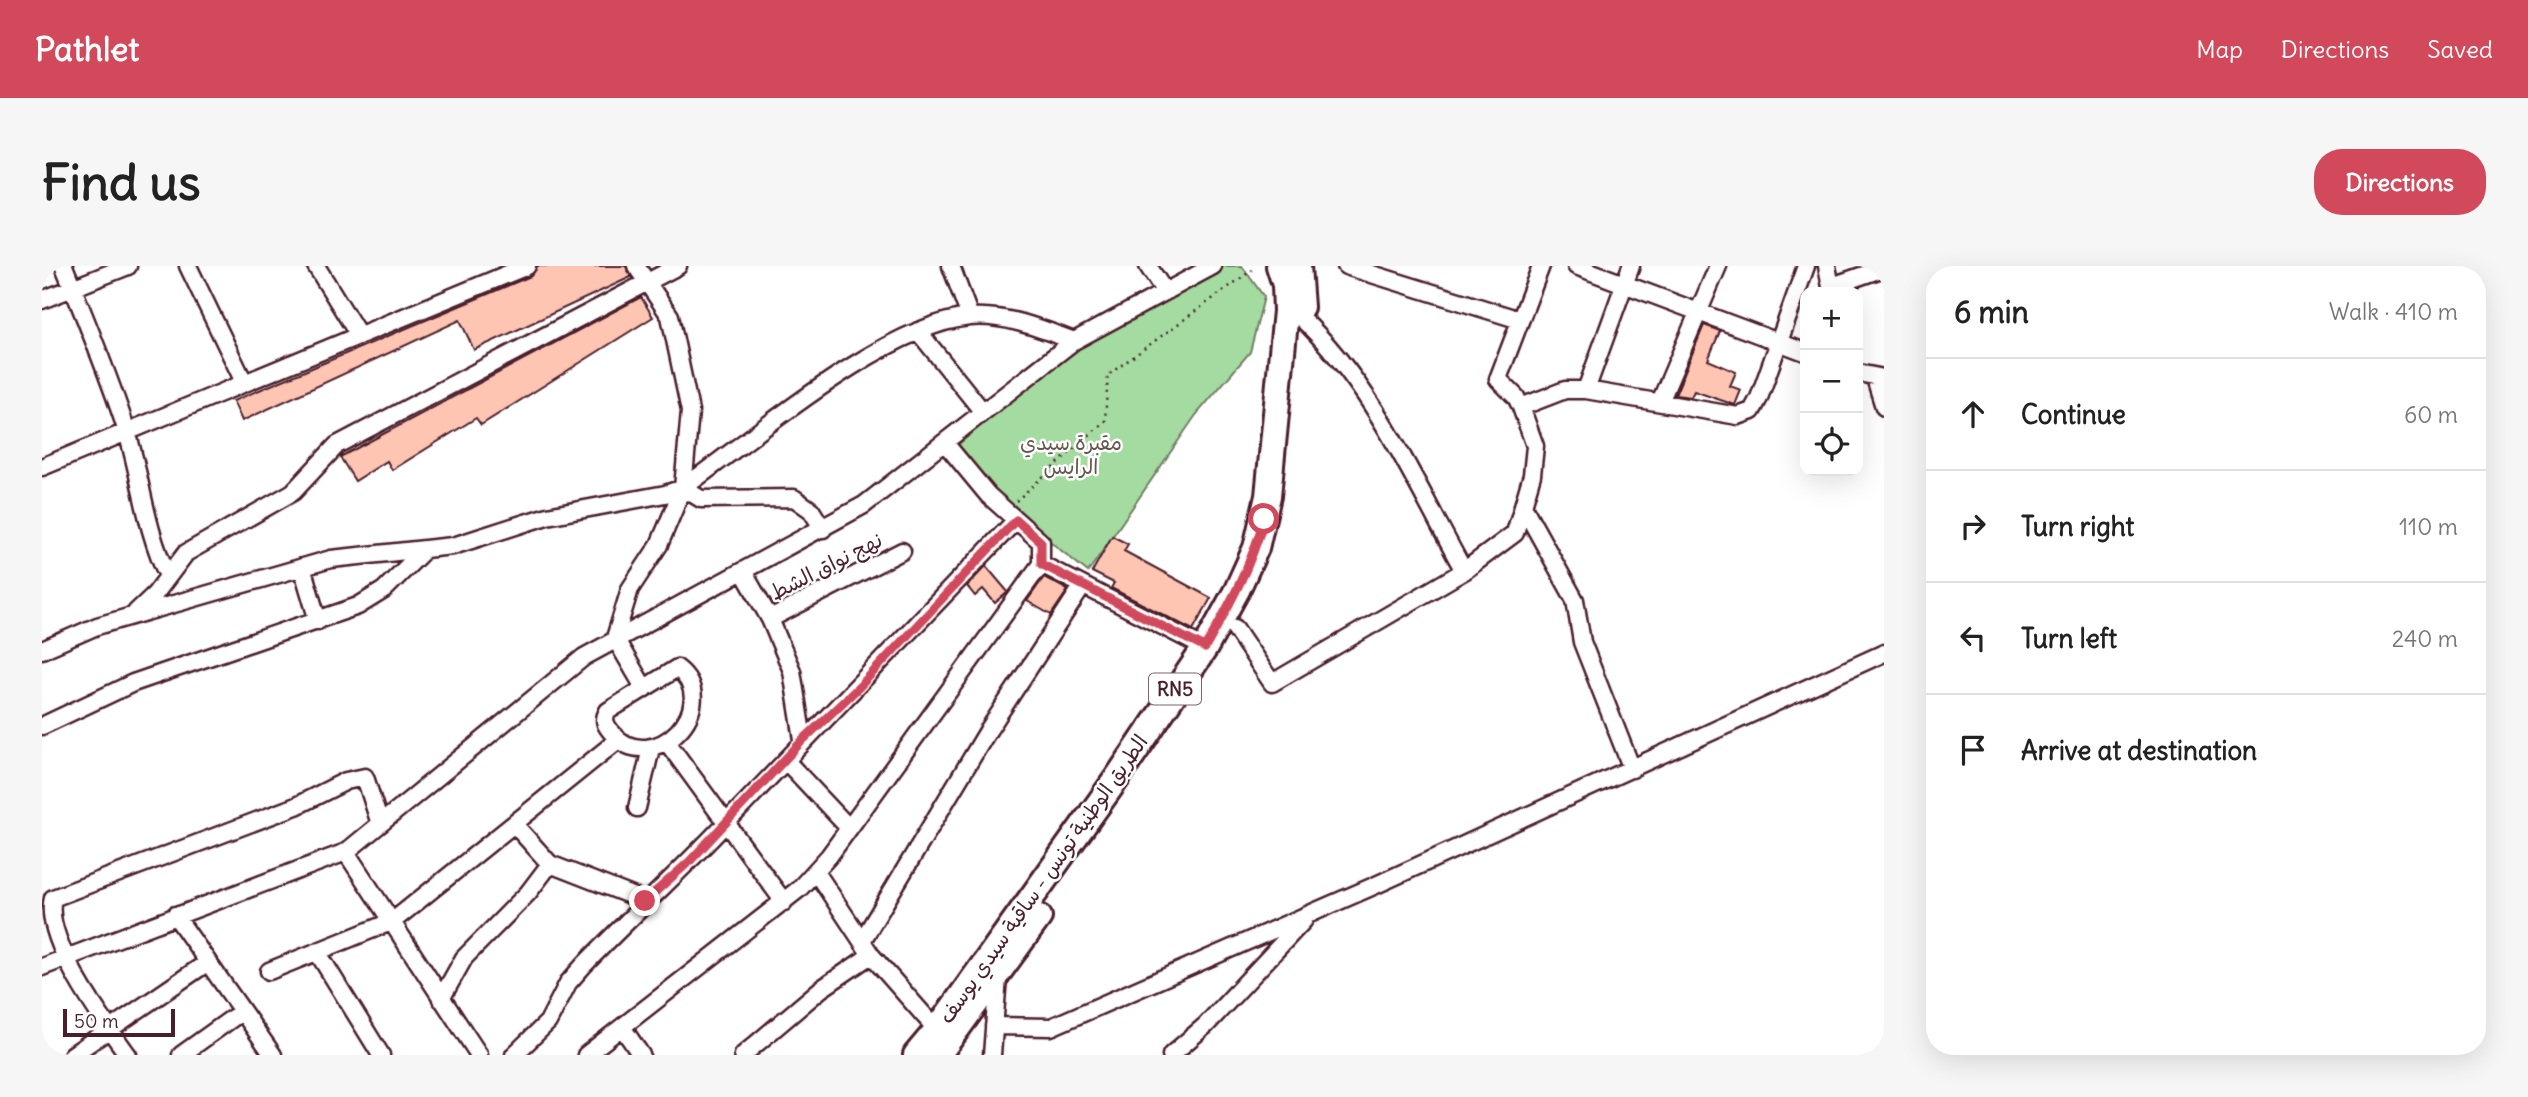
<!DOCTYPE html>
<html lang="en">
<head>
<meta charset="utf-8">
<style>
	body { margin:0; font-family:Delius,"Playpen Sans Arabic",sans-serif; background:#f6f6f6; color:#222 }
	.controls { position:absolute; right:21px; top:21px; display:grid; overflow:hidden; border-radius:14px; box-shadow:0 7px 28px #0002 }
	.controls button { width:63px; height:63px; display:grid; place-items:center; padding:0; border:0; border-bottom:2px solid #e0e0e0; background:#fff; color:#222; font:35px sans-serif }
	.scale { position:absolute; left:21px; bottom:18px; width:112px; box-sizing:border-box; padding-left:7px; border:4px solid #4a1f2b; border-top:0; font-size:19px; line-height:24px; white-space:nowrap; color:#4a1f2b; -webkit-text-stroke:5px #fff; paint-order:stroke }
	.stop { position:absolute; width:21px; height:21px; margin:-16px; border:5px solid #d1495b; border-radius:50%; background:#fff }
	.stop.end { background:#d1495b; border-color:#fff; box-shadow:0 2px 7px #0008 }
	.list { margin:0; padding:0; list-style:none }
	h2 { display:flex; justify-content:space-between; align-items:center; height:91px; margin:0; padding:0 28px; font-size:30px }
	h2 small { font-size:23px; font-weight:400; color:#767676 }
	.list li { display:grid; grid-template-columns:46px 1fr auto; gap:21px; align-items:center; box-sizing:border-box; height:112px; padding:0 28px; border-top:2px solid #e0e0e0 }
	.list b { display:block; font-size:26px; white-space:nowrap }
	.list em { font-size:23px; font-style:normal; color:#767676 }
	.icon { flex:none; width:38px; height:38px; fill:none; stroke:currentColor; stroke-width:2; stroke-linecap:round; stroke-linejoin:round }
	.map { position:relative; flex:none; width:1842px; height:789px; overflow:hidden; border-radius:28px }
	header { display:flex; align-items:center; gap:42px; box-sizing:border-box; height:98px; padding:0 35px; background:#d1495b; color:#fff }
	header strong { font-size:33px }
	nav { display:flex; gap:38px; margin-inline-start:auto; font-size:24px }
	.intro { display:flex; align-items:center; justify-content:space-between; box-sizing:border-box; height:168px; padding:0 42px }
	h1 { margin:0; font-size:49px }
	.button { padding:18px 32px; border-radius:28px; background:#d1495b; color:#fff; font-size:24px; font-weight:700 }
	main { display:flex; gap:42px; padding:0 42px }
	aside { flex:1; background:#fff; border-radius:28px; box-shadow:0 7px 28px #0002 }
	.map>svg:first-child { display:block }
	.green { fill:#a3dba0; stroke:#767d66; stroke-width:2 }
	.building { fill:#fec5b2; stroke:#4a1f2b; stroke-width:2 }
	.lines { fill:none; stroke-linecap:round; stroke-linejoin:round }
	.street-casing { stroke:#4a1f2b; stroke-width:21 }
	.primary-casing { stroke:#4a1f2b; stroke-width:30 }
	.path { stroke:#4a1f2b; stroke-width:2.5; stroke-dasharray:2 5; stroke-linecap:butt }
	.street { stroke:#fff; stroke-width:16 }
	.primary { stroke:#fff; stroke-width:24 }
	.route { stroke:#d1495b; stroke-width:9 }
	.labels { text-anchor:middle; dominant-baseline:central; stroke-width:5; stroke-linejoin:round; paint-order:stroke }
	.shield { fill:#fff; stroke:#80626b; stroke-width:2 }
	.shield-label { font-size:19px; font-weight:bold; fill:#4a1f2b }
	.park-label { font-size:21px; fill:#65574e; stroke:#fff }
	.street-label { font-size:21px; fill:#4a1f2b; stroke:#fff }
</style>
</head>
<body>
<header>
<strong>Pathlet</strong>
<nav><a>Map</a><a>Directions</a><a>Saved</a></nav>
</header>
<div class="intro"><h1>Find us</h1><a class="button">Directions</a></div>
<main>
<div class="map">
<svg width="1842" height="789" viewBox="0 0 1842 789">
	<rect width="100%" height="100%" fill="#fff"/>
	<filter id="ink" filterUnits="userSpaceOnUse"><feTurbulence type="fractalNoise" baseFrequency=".0143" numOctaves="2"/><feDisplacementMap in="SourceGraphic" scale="14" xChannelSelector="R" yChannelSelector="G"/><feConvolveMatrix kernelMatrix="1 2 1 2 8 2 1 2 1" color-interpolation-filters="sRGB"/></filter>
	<g filter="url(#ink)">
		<path class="green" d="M1180,0H1200L1222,31L1208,86L1154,149L1046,306L950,229L912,182L1037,77Z"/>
		<path class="building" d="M495,0H584L589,11L432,84L418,54L200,155L191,135L489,10Z
			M599,31L611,51L439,159L434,152L350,204L345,195L313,215L298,191Z
			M1662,59L1678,65L1666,94L1694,106L1688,120L1699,124L1693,139L1652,125L1649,131L1633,129Z
			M1070,270L1086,278L1082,285L1169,332L1151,364L1069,322L1072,317L1050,306Z
			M944,300L966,326L953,337L941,323L933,330L925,320Z
			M1002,311L1026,324L1009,349L985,335Z"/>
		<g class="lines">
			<g class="street-casing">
				<path id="street" d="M22,0C44,55 67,109 85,166C100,215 103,263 126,310
					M146,0L202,116
					M274,0L316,68
					M594,0L628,50L648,145L641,222L617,279L588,323L573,372L601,420
					M909,0L928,51
					M1106,0L1123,26
					M1304,0L1478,54
					M1499,0L1456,113L1474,131L1479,141L1523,124H1544L1696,150L1710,145L1717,132L1764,0
					M1534,0L1763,86
					M1785,0L1790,26
					M1790,20L1842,2
					M0,34L86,0
					M1258,51C1332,120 1373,217 1422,305
					M876,65L941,146
					M1816,107L1842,112
					M1833,112L1842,141
					M1544,124L1589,0
					M1618,136L1676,0
					M0,201L485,0
					M641,222L659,233L752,232L769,244L781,263
					M1481,240L1533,334L1540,376L1590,503
					M999,298L1163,382
					M260,301L276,355
					M702,307L728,353L750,405L761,474
					M94,346L113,328L144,287L251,226L295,179L636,0
					M728,353L860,285
					M1193,362L1230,417L1422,305L1473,267L1490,209L1493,180L1479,141
					M0,384L55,360L289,293L411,280L505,250L623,228L641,222C713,171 842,59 928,51C963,48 1000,63 1032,75
					M635,402C683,439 610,513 571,468C564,460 560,455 566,445Z
					M0,460L91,417L316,340L342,324L380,286
					M625,476L742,636
					M744,495L807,562
					M595,542L609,482
					M472,558L508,598L603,635
					M304,586L437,789
					M774,606L829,689L895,764
					M133,649L231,789
					M820,675L947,463L1040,321
					M276,687L339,789
					M0,701L304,586L542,391L822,239L1032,75L1171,0
					M227,705L351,655L576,474
					M399,733L422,692L486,627L508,598
					M952,760L1009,761L1334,619L1842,387
					M580,761L599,789
					M30,789L166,696
					M86,789C62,756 0,672 11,632L254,540L304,515L323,511L338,558
					M139,789L199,746
					M472,789L506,756L526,717L541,700C588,651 638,606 684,557C781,456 877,355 974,254
					M544,789L757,623L787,590L999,298V276L946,229L903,177
					M701,789L779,723L829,689
					M950,789L956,711
					M1129,789L1164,759L1262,654"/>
			</g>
			<g class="primary-casing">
				<path id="primary" d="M1256,0L1259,41
					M874,789L895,764L1075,512L1163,382L1195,324L1214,282L1226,230L1244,45L1243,19L1237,0
					M896,789L997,651"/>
			</g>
			<path class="path" d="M974,235L1063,155L1066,109L1210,4"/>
			<use href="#street" class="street"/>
			<use href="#primary" class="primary"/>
		</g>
	</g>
	<g class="lines" filter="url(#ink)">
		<path class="route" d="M603,635L648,595L761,474L818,420L974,254L999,276V298L1163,382C1187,340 1209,300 1222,253"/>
	</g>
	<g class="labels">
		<rect class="shield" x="1107" y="407.5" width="52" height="31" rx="5"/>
		<g class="shield-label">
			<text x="1133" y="423">RN5</text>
		</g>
		<g class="park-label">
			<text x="1029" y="176">مقبرة سيدي<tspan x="1029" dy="24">الرايس</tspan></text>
		</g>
		<g class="street-label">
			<text transform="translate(784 300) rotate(-27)">نهج نواق الشط</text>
			<text transform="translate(1001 613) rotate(-55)">الطريق الوطنية تونس - ساقية سيدي يوسف</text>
		</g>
	</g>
</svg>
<div class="controls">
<button>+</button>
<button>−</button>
<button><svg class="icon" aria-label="locate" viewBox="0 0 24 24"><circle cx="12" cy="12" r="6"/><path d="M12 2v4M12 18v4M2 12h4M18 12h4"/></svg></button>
</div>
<div class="scale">50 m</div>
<div class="stop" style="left:1222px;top:253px"></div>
<div class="stop end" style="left:603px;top:635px"></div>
</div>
<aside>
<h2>6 min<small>Walk · 410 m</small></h2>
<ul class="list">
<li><svg class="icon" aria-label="ahead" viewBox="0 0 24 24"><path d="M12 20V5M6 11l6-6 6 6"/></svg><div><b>Continue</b></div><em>60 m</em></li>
<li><svg class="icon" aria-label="right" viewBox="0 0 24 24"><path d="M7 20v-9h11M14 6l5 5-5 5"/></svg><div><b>Turn right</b></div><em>110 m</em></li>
<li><svg class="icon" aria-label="left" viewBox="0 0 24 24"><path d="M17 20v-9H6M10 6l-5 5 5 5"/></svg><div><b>Turn left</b></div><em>240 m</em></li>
<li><svg class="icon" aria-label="arrive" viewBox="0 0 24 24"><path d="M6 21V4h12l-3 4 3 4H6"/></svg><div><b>Arrive at destination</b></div></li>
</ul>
</aside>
</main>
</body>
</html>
